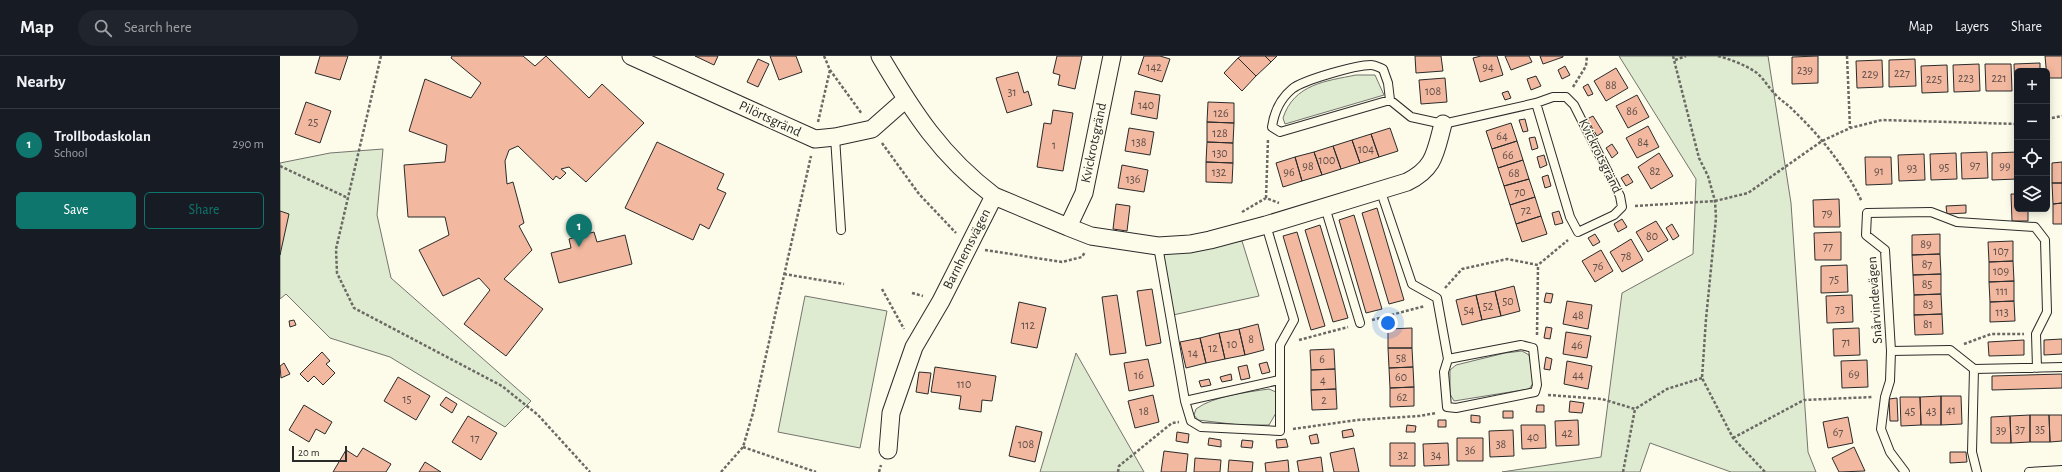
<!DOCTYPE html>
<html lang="en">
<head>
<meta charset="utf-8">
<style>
	body { margin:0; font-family:"Alegreya Sans",sans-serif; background:#20242c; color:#f1f3f6 }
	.controls { position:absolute; right:12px; top:12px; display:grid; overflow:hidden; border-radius:6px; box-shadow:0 2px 10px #0003 }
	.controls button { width:36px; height:36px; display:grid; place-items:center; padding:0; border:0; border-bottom:1px solid #363941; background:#171b24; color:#f1f3f6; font:20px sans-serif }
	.scale { position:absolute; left:12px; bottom:10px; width:55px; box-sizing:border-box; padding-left:4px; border:2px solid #2b2b2b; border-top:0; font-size:11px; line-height:14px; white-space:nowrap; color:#2b2b2b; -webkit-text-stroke:3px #fdfbea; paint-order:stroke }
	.you { position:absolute; left:1108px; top:267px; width:14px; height:14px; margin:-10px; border:3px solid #fff; border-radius:50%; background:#1a73e8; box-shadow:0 0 0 6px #1a73e833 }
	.badge { display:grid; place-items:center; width:26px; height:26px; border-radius:50%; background:#0f766e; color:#fff; font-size:13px; font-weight:700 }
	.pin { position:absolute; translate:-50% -33px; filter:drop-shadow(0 1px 2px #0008) }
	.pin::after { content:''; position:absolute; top:21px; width:14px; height:12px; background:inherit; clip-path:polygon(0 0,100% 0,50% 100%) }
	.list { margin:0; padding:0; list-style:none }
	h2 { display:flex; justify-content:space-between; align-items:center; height:52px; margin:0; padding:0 16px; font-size:17px }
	h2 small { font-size:13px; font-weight:400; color:#9ea1a6 }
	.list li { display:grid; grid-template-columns:26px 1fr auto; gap:12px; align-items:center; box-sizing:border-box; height:72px; padding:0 16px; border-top:1px solid #363941 }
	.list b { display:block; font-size:15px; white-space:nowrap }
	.list p { margin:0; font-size:13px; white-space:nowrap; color:#9ea1a6 }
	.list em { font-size:13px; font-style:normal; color:#9ea1a6 }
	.actions { display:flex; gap:8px; padding:12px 16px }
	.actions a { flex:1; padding:9px 0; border:1px solid #0f766e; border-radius:6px; text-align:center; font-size:14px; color:#0f766e }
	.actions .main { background:#0f766e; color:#fff }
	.icon { flex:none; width:22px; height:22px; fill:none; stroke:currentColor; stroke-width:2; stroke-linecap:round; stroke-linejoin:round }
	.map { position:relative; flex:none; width:1782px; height:416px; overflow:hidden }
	header { display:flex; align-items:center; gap:24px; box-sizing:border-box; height:56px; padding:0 20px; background:#171b24; border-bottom:1px solid #363941 }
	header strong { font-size:19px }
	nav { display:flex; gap:22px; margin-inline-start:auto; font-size:14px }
	.search { width:280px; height:36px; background:#20242c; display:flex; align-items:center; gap:10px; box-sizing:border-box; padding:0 14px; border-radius:22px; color:#9ea1a6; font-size:15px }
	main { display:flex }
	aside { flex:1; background:#171b24 }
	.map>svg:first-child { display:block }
	.green { fill:#deebd1; stroke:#74746e }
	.building { fill:#f2b8a0; stroke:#2b2b2b }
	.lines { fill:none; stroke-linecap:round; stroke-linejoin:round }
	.service-casing { stroke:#2b2b2b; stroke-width:10 }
	.minor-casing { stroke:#2b2b2b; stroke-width:19 }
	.path { stroke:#6a6964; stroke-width:2.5; stroke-dasharray:3 2; stroke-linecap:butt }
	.service { stroke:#fdfbea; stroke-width:8 }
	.minor { stroke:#fdfbea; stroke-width:17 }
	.labels { text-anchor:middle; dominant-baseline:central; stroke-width:3; stroke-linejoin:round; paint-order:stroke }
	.number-label { font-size:12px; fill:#5d4e48 }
	.street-label { font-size:14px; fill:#2b2b2b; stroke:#fdfbea }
</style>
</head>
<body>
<header>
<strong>Map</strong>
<div class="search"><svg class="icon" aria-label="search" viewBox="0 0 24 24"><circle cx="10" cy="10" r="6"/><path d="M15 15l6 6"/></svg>Search here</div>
<nav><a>Map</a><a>Layers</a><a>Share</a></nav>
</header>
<main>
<aside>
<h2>Nearby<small></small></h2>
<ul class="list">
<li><span class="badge">1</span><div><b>Trollbodaskolan</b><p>School</p></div><em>290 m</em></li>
</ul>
<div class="actions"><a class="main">Save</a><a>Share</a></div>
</aside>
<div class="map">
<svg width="1782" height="416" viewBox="0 0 1782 416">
	<rect width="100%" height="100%" fill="#fdfbea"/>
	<path class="green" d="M1339,0H1488L1511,147L1528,396L1536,416H1451L1370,387L1360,416H1222L1321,401L1342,237L1413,198L1416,123Z
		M1076,19H1095L1104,39L1005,68L1003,62C1014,28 1046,25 1076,19Z
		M103,93L97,159L111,222L251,345L225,371L110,301L50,282L6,238L0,243V107L50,97Z
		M962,185L979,240L893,259L882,198Z
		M525,240L607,255L580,392L498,376Z
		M1242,295L1249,299L1254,326L1249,333L1174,345L1170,338V314L1176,309L1225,297Z
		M796,297L864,416H760Z
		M989,333L996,336V357L989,369H960L918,364L914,359L916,353C933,340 968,336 989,333Z"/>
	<path class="building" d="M40,0H68L60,24L35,17Z
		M172,0H243L255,10L266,0L309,42L322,28L364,67L306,126L289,111L281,113L286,117L280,123L276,120L273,124L238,90L229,94L225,105L227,128L233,126L244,167L239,170L252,194L224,223L263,253L226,300L184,268L210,234L199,222L163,240L139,194L169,179L165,161H128L124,109L165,106L167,89L129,75L145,23L191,42L201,27L171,2Z
		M415,0H438L434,9Z
		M490,0H516L522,16L499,24Z
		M777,0H802L795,33L778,29L780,19L773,17Z
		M864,0H880L890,3L882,26L858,18Z
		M961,0H985L991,6L976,20L958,2Z
		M985,0H997L991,6Z
		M1135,0H1161L1163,15L1136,17Z
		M1201,0H1217L1223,19L1200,26L1193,2Z
		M1225,0H1249L1252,6L1231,14Z
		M1260,0H1283V1L1263,8Z
		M1538,0V27L1512,28V1Z
		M1765,0H1782V22H1767Z
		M958,2L976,20L962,35L944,17Z
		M478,3L489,8L478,31L467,26Z
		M1635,3L1636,30L1609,31V4Z
		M1602,4L1603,31L1577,32L1576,5Z
		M1760,7V15H1737V34L1735,35L1734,8Z
		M1699,8L1700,35L1674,36L1673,9Z
		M1705,8H1731L1732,35H1706Z
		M1667,9L1668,36L1642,37L1641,10Z
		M1285,10L1290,19L1282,23L1278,14Z
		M1336,12L1348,32L1326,45L1314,25Z
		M738,16L744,37L748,35L752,49L727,57L716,22Z
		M1256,20L1261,30L1251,34L1247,23Z
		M1165,22L1167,46L1141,48L1139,24Z
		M1308,28L1313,38L1308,40L1303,31Z
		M855,35L880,39L877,63L851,58Z
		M1228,35L1231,42L1225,44L1222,37Z
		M1357,39L1369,61L1348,72L1336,50Z
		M26,46L51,55L40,87L15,78Z
		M928,46L954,47V67L927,66Z
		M773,54L793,57L783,115L757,111L764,67L771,68Z
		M1313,60L1323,76L1317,80L1307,63Z
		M1245,63L1248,75L1243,76L1239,64Z
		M927,66L954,67L953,87L927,86Z
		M1231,67L1237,85L1212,93L1206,75Z
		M1368,70L1379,91L1357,102L1346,82Z
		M849,72L874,76L870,99L845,95Z
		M1110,72L1118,95L1099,101L1091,78Z
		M1091,78L1099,101L1080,107L1072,84Z
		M1255,81L1258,92L1252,94L1249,82Z
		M1072,84L1080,107L1061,113L1053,90Z
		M1237,85L1243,104L1218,112L1212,93Z
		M377,86L444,118L437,133L446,137L429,173L420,168L413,184L345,152Z
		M927,86L953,87V107L926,106Z
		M1332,88L1338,97L1332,102L1326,92Z
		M1053,90L1061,113L1042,119L1034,96Z
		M1034,96L1042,119L1022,125L1015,101Z
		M1707,96L1708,122L1682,123L1681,97Z
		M1737,96V123L1712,124V97Z
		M1379,97L1393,120L1371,133L1358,111Z
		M1676,97L1677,123L1651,124L1650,98Z
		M1644,98L1645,124L1619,125L1618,99Z
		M1264,99L1267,109L1260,112L1257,101Z
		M1015,101L1022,125L1003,131L996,107Z
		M1585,101H1611L1612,128L1586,129Z
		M1243,104L1249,123L1224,130L1218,112Z
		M926,106L953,107L952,127L926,126Z
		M1782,106V127H1772V107Z
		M842,109L868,114L864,136L838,132Z
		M1348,118L1353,126L1346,130L1341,122Z
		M1268,119L1271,130L1265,132L1262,121Z
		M1249,123L1255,141L1230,149L1224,130Z
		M1772,127H1782V147L1773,148Z
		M1731,138H1737V153H1748V165H1732Z
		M1255,141L1261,160L1236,168L1230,149Z
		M1559,143L1560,171H1534L1533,144Z
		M1782,147V168H1773V148Z
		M836,148L850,150L847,175L833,173Z
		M1686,149V157L1667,158L1666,150Z
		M1097,152L1124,244L1109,248L1082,157Z
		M0,155L9,158L0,199Z
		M1279,155L1283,167L1275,169L1272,157Z
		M1074,159L1102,253L1086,257L1059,164Z
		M1261,160L1267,178L1242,186L1236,168Z
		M1342,163L1347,171L1338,176L1334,168Z
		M1376,165L1388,184L1368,196L1356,176Z
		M1392,168L1399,180L1393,184L1386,172Z
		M1040,169L1068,262L1053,266L1025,174Z
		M314,176L317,186L345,179L352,208L279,227L271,197L291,192L289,183Z
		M1017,176L1045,270L1031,274L1003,180Z
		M1561,176V204H1535L1534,177Z
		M1315,178L1320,186L1313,190L1308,182Z
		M1660,178V198L1632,199V179Z
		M1351,183L1363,204L1342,216L1330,196Z
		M1733,185V205L1709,206L1708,186Z
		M1321,194L1333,215L1315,226L1302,205Z
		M1660,198L1661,218L1633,219L1632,199Z
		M1733,205L1734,225L1709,226V206Z
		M1567,209L1568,236L1541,237V210Z
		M1661,218V238L1634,239L1633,219Z
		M1734,225V245L1710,246L1709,226Z
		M1234,230L1240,255L1221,260L1215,235Z
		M872,233L881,287L866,290L857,235Z
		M1215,235L1221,260L1202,264L1196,239Z
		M1266,237L1273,238L1271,247L1264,246Z
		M1661,238L1662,258L1634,259V239Z
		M837,239L846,297L830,299L822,241Z
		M1196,239L1202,264L1182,269L1176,244Z
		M1572,239L1573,266L1547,267L1546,240Z
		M1287,245L1312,249L1308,273L1283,268Z
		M1734,245L1735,265L1710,266V246Z
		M739,246L766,252L757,292L731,287Z
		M1662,258L1663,278L1635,279L1634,259Z
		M14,264L16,269L10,271L9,265Z
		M978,268L984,294L965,299L959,273Z
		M1266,271L1272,272L1270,283L1264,282Z
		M1132,272V292H1108V273Z
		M1579,272L1580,299L1554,300L1553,273Z
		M959,273L965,299L945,303L939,277Z
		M1286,276L1311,280L1307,302L1283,298Z
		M939,277L945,303L926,307L920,282Z
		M920,282L926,307L906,312L900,286Z
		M1782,283V298L1764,299V284Z
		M1744,284V299L1709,300L1708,286Z
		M1108,292H1132L1133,311L1109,312Z
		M1054,293L1055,313L1031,314L1030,294Z
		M42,296L50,305L46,308L55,317L43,329L34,320L28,326L20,318Z
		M1266,301L1272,303L1270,314L1264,313Z
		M868,303L874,330L849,335L844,307Z
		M1587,304L1588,331L1562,332L1561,305Z
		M1287,305L1312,310L1308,333L1284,328Z
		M987,306L990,316L982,318L979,308Z
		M4,307L10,318L1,322L0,310Z
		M967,309L970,322L961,324L958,311Z
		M655,311L716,320L712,345L702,344L701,356L679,353L681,340L651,336Z
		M1133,311L1134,331L1110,332L1109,312Z
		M1055,313L1056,333L1031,334V314Z
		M639,316L651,317L648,338L636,336Z
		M951,318L952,324L942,326L940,321Z
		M1782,318V332L1712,334V320Z
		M118,321L150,340L136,364L104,345Z
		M929,323L931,329L921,331L919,325Z
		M1134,331V350L1110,351V332Z
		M1056,333L1057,353L1032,354L1031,334Z
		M873,339L879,366L855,372L848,345Z
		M1661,340H1681L1682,368L1661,369Z
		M1661,340V369H1641L1640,341Z
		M166,341L177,348L172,357L160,349Z
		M1620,341H1640L1641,369L1621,370Z
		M1617,342L1618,365H1610L1609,343Z
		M1290,345L1304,347L1302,357L1289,356Z
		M24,349L52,366L45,378L36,373L29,386L9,374Z
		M1257,349H1264V356H1256Z
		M1223,355H1233V362H1223Z
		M1191,359L1200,360V367L1191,366Z
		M1750,359H1769L1770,386H1750Z
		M1750,359V386L1731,387L1730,360Z
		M1769,359H1782V385L1770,386Z
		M188,360L217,377L201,404L172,386Z
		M1730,360L1731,387H1711V361Z
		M1568,361L1573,387L1548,392L1543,366Z
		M1158,364H1166V371H1158Z
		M1298,364L1299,389L1276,390L1275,365Z
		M1127,369L1136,370L1135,376H1126Z
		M1241,369H1265L1266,392L1242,393Z
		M736,370L762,376L755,406L729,400Z
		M1072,373L1074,380L1063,382L1062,375Z
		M1233,374L1234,400L1210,401L1209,375Z
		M897,376L909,378L908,387L896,385Z
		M1037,378L1039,387L1031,388L1029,380Z
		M929,382L941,384V391L928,389Z
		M1177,382H1203V405H1177Z
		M1006,383L1008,391L997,392L996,384Z
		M962,384L973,385L972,392L961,391Z
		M1110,387H1135V410H1110Z
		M1168,387L1169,409L1144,410L1143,388Z
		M1574,391L1585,415L1559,416L1552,402Z
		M83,392L111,408L106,416H53L66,394L77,401Z
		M1074,392L1079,416H1054L1050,397Z
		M884,395L908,398L906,416H881Z
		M1670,396H1686L1687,406L1670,407Z
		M1041,401L1043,416H1019L1017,405Z
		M915,402L941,404L940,416H914Z
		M949,404L973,406L972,416H948Z
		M1008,404L1009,416H986L985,407Z
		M145,406L161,416H139Z"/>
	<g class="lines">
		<g class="service-casing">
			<path id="service" d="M1110,44L1108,27L1103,13C1100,12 1095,9 1091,9C1076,9 1023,24 1012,33C1000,43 994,57 992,71L1000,76L1110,44L1131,61L1163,68L1256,47L1290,161L1298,176L1334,159L1342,151L1340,140L1294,49L1286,41H1273L1256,47
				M555,81L561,174
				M1100,133L1132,228L1157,242L1168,303
				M1045,151L1080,267
				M878,190L905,345L911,365L921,371L1000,375V289L1014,264L986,169
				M1241,289L1253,292L1257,329L1255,336L1176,352L1167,351L1164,316L1168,303Z
				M1611,295L1670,294L1694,313L1692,396L1697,416
				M1694,313L1782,311
				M905,345L999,324
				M1625,416L1610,396L1601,373L1605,341L1610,325L1611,295L1605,194L1586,179L1587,157L1651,156L1677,166L1755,171L1765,184L1767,256L1756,278L1757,312
				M1749,416L1782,414"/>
		</g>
		<g class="minor-casing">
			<path id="minor" d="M351,0L535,83L555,81L592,73L626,43
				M600,0C633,56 661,100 714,140L661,245L634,291L611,357L608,394
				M714,140L788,171L804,137L832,0
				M788,171L811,180L878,190L910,188L930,184L986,169L1127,126C1155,112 1155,97 1163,68"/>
		</g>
		<path class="path" d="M101,0L56,193L57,217L74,252L222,330L258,359L310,416
			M544,0L550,14L582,58
			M1393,0L1419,102L1428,120L1435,145L1436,162L1426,263L1422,322L1453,382L1485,416
			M1438,0C1452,4 1466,9 1477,17C1484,23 1488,31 1495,38C1501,45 1509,49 1515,56C1542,82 1566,112 1582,146
			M1567,0L1570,72
			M1395,4L1406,0
			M1293,31L1306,10L1307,0
			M1767,63L1782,60
			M538,66L550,14
			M602,87L639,138L676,177
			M0,110L68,142
			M986,142L988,83
			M1355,150L1435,145L1468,137L1542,85L1570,72L1602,64L1737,68
			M962,156L986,142L999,147
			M705,194L782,206L802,201L805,196
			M504,218L564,228
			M1165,232L1182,213L1227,203L1258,209L1288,184
			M602,233L624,273
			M632,237L643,240
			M1092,264L1145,250
			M1257,279L1258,209
			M1019,284L1068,271
			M1684,288L1711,278H1744
			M1268,339L1322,343L1355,353L1387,333L1422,322
			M1013,373L1077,364L1139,360L1156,357
			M1453,382L1524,344L1593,341
			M463,391L536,416
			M441,416L463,391L473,357L531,100
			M599,416L601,409
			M838,416L839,410L892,367L899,366
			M1343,416L1355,353"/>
		<use href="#service" class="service"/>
		<use href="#minor" class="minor"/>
	</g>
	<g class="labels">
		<g class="number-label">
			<text x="874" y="11">142</text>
			<text x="1208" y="11">94</text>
			<text x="1525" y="14">239</text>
			<text x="1622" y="17">227</text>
			<text x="1590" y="18">229</text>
			<text x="1686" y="22">223</text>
			<text x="1719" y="22">221</text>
			<text x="1654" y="23">225</text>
			<text x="1331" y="29">88</text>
			<text x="1153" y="35">108</text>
			<text x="732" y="36">31</text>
			<text x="866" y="49">140</text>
			<text x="1352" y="55">86</text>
			<text x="941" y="57">126</text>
			<text x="33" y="66">25</text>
			<text x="940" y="77">128</text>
			<text x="1222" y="80">64</text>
			<text x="859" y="86">138</text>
			<text x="1363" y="86">84</text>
			<text x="774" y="89">1</text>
			<text x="1086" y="93">104</text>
			<text x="940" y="97">130</text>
			<text x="1228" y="99">66</text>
			<text x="1047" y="104">100</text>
			<text x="1695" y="109">97</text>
			<text x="1028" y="110">98</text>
			<text x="1725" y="110">99</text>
			<text x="1664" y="111">95</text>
			<text x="1632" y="112">93</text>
			<text x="1375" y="115">82</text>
			<text x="1599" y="115">91</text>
			<text x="939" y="116">132</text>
			<text x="1009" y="116">96</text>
			<text x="1234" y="117">68</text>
			<text x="853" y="123">136</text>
			<text x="1240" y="136">70</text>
			<text x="1246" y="154">72</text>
			<text x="1547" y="157">79</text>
			<text x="1372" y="180">80</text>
			<text x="1646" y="188">89</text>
			<text x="1548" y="190">77</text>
			<text x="1721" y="195">107</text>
			<text x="1346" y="200">78</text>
			<text x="1647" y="208">87</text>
			<text x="1318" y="210">76</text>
			<text x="1721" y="215">109</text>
			<text x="1554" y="223">75</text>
			<text x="1647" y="228">85</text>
			<text x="1722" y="235">111</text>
			<text x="1228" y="245">50</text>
			<text x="1648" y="248">83</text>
			<text x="1208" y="250">52</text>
			<text x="1560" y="253">73</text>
			<text x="1189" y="254">54</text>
			<text x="1722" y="256">113</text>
			<text x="1298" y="259">48</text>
			<text x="1648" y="268">81</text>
			<text x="748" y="269">112</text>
			<text x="971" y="283">8</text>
			<text x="1566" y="286">71</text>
			<text x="952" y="288">10</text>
			<text x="1297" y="289">46</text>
			<text x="933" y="292">12</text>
			<text x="913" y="297">14</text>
			<text x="1121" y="302">58</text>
			<text x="1042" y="303">6</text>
			<text x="1574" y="318">69</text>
			<text x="859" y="319">16</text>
			<text x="1298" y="319">44</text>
			<text x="1121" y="321">60</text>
			<text x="1043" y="324">4</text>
			<text x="684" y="328">110</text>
			<text x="1122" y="341">62</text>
			<text x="127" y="343">15</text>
			<text x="1044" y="344">2</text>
			<text x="1671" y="354">41</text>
			<text x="864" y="355">18</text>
			<text x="1630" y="355">45</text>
			<text x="1651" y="355">43</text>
			<text x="1740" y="373">37</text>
			<text x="1760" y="373">35</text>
			<text x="1721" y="374">39</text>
			<text x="1558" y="376">67</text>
			<text x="1287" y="377">42</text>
			<text x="1253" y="381">40</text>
			<text x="195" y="382">17</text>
			<text x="746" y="388">108</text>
			<text x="1221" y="388">38</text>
			<text x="1190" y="394">36</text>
			<text x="1123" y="399">32</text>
			<text x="1156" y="399">34</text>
		</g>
		<g class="street-label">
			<text transform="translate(490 63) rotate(25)">Pilörtsgränd</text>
			<text transform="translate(814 87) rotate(-78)">Kvickrotsgränd</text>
			<text transform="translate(1320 100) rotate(64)">Kvickrotsgränd</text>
			<text transform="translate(687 193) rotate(-63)">Barnhemsvägen</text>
			<text transform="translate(1595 244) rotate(-94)">Snårvindevägen</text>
		</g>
	</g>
</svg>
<div class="controls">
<button>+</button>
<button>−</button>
<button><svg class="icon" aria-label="locate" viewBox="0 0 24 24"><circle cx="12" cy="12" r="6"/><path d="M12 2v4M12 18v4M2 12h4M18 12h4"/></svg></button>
<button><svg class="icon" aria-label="layers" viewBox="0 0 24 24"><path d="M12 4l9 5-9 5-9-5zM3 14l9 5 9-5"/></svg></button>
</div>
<div class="scale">20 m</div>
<div class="you"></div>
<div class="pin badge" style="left:299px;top:191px">1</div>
</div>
</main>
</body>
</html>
